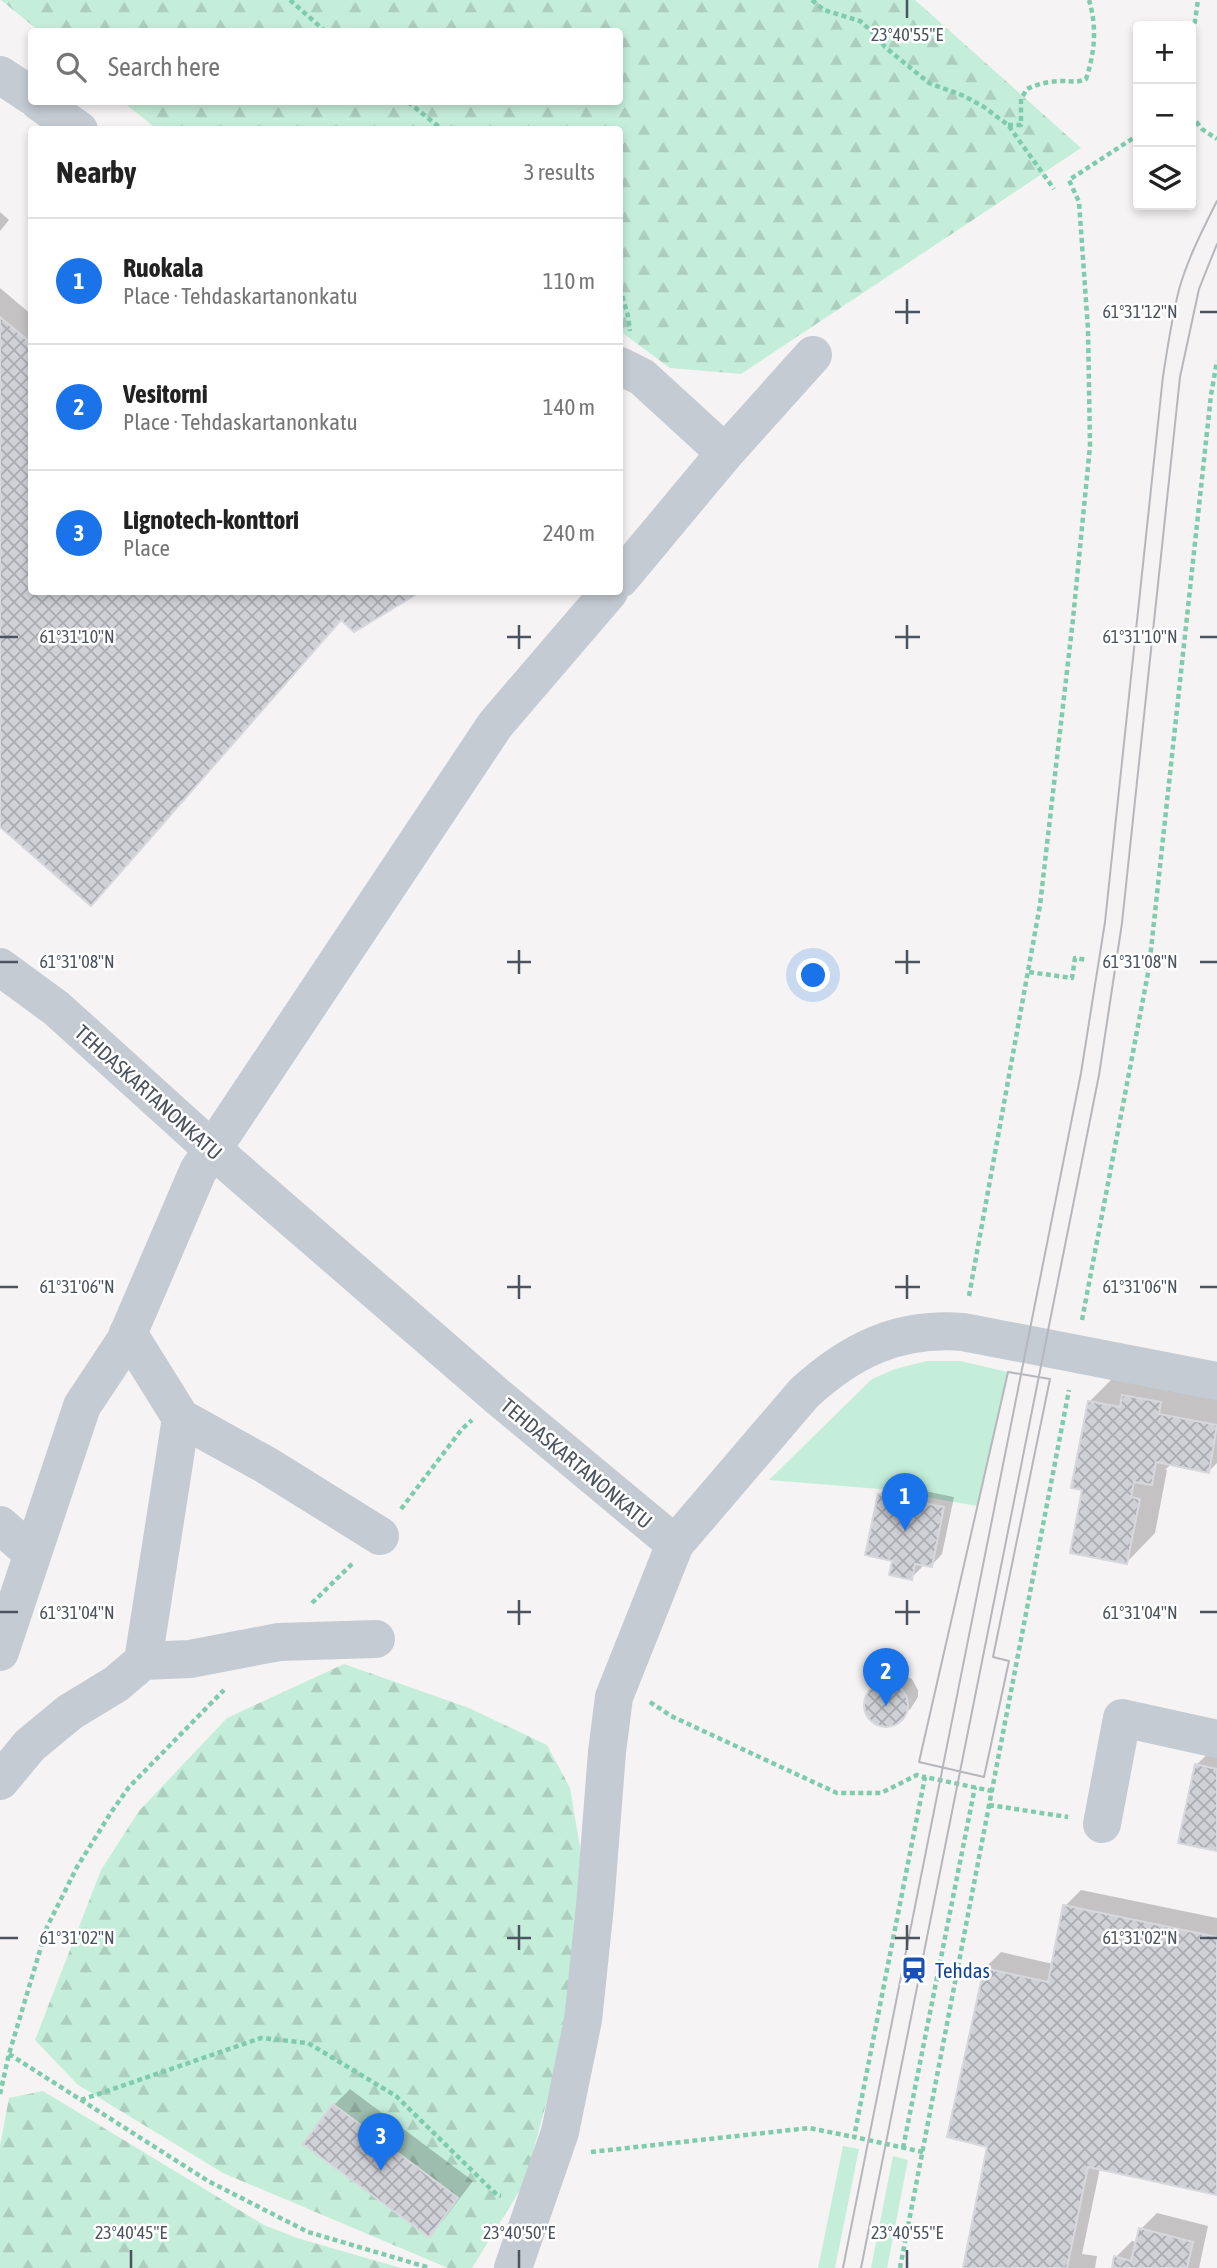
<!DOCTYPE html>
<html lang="en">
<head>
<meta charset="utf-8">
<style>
	body { margin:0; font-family:"Asap Condensed",sans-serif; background:#f6f6f6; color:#222 }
	.controls { position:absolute; right:21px; top:21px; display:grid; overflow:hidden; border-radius:7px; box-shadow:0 4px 10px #0003 }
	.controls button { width:63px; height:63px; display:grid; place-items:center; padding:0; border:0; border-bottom:2px solid #e0e0e0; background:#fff; color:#222; font:35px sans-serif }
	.you { position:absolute; left:814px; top:976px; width:24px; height:24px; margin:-18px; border:5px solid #fff; border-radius:50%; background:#1a73e8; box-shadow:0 0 0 10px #1a73e833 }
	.badge { display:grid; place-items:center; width:46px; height:46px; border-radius:50%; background:#1a73e8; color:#fff; font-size:23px; font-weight:700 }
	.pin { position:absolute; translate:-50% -58px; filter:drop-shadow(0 2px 4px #0008) }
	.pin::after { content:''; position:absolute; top:37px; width:24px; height:21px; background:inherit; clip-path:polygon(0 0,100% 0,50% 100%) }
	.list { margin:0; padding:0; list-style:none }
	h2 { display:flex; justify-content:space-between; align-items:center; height:91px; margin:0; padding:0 28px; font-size:30px }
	h2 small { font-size:23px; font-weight:400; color:#767676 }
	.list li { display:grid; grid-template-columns:46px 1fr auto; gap:21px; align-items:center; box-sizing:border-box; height:126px; padding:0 28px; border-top:2px solid #e0e0e0 }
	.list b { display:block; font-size:26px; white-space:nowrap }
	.list p { margin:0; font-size:23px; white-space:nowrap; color:#767676 }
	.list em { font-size:23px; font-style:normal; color:#767676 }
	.icon { flex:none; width:38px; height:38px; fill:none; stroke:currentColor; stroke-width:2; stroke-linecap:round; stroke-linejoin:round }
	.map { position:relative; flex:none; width:1217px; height:2268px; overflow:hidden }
	.search { position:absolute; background:#fff; box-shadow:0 4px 10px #0003; left:28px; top:28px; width:595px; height:77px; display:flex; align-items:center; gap:18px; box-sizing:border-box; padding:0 24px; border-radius:7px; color:#767676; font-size:26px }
	.panel { position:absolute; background:#fff; box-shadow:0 4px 10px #0003; left:28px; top:126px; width:595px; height:469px; border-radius:7px }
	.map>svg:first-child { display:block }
	.grass { fill:#c5eeda }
	.forest { fill:url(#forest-firs) }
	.shadow { fill:#0003 }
	.building { fill:url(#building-cross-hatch); stroke:#d7d8dd; stroke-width:2 }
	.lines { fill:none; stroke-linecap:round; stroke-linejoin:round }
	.path { stroke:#7fcbae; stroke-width:4.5; stroke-dasharray:5 3.5; stroke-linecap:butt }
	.minor { stroke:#c5cbd3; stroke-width:38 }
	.tram { stroke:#b5b7bc; stroke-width:2 }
	.ticks { fill:none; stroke:#4b535f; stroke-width:2.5 }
	.labels { text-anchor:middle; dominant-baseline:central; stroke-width:5; stroke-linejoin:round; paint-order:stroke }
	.street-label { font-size:21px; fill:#4b535f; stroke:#fff }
	.transit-label { font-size:21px; fill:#164399; stroke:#fff; text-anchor:start }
	.ticks-label { font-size:18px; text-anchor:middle; fill:#4b535f; stroke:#fff; stroke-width:5; stroke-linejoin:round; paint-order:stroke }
</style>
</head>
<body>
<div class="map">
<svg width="1217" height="2268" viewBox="0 0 1217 2268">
	<defs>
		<pattern id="forest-firs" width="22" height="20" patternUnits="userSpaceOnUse" patternTransform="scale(1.75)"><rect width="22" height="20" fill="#c5eeda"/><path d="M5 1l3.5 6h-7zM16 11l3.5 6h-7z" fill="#abcebe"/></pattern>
		<pattern id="building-cross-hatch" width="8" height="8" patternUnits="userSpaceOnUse" patternTransform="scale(1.75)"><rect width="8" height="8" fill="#d0d1d6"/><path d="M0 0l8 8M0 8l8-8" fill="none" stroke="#abacb1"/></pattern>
	</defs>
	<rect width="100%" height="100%" fill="#f5f3f3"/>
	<path class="grass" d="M927,1361H960L1008,1372L977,1506L880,1489L769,1480L872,1379L895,1369Z
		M843,2146L859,2149L835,2268H818Z
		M893,2156L908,2160L887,2268H871Z"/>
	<path class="forest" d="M1,0H915L1081,148L741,374L670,368L620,331V130L157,129L123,102H620V32L39,31Z
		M344,1664L469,1708L547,1745L570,1788L582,1859L562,2044L525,2182L472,2268H448L223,2173L78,2085L35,2040L101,1870L139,1811L227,1718Z
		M43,2091L264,2225L297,2238L401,2268H0V2146L9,2098Z"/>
	<path class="shadow" d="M0,212L9,220L0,231Z
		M0,288L32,315V592H417L354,630L342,619L0,825Z
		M1118,1373L1217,1392V1463L1209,1471L1171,1464L1165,1470H1167L1155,1533L1127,1562L1084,1488L1089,1402Z
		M890,1484L954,1497L942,1554L932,1565L923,1563L922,1567L911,1578L894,1559L879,1495Z
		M900,1673L912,1679L918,1690V1697L911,1708L899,1720L886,1725L873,1721L866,1709V1703L871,1691L888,1676Z
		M1213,1749L1217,1750V1849L1196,1765Z
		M1081,1890L1217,1918V2193L1100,2168L1082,2254L1097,2256L1095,2268H964L989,2145L985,1968L1001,1952L1053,1964L1065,1906Z
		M350,2089L473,2181L444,2219L428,2235L334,2105Z
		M1157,2213L1208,2226L1199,2268H1114L1116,2257L1132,2241L1137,2242L1141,2229Z"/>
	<path class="building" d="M0,317L32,344V592H420L354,632L341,620L91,906L0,827Z
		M1122,1395L1161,1402L1159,1414L1217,1425L1209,1473L1156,1462L1152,1485L1134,1482L1131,1497L1140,1499L1127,1564L1070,1553L1082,1490L1071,1488L1088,1401L1120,1407Z
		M878,1494L944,1507L932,1567L915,1564L912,1580L889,1575L892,1561L865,1555Z
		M864 1705a22 22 0 1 1 44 0a22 22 0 1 1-44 0Z
		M1195,1764L1217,1769V1851L1178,1843Z
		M1063,1905L1217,1937V2195L1088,2167L1067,2268H963L987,2147L947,2137L984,1968L1048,1982Z
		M333,2104L458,2198L429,2237L303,2144Z
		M1139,2228L1193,2242L1187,2268H1112L1114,2256L1131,2261Z"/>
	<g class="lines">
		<path class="path" d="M290,0L326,32
			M812,0L824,10L860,21L876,35L885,47L929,83L964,96L984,107L1008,125L1054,189
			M1191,49L1198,0
			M408,102L443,130
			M1191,115L1202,129L1217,139
			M1008,125H1021V99L1027,89C1037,84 1050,81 1062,81C1072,81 1077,83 1086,79C1095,52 1097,27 1089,0
			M620,288L628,316L630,331
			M1128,965L1149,968
			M1029,972L1072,978L1075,958L1087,960
			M969,1296L1040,905L1073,619L1090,446L1088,329L1079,202L1069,180L1138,135
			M1082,1320L1149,968L1211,395L1217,361
			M401,1509L462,1429L472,1420
			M312,1603L354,1562
			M650,1702L671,1716L837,1793H881L917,1775L924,1777
			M989,1805L1068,1817
			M9,2054L208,2181L308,2232L430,2268
			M0,2094L9,2054L47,1927L77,1867L112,1811L129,1787L224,1690
			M81,2100L261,2038L308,2043L396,2096L497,2195L501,2196
			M903,2148L975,1787
			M591,2152L809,2128L854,2137
			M923,2152L854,2137L925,1777L992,1791
			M900,2268L1069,1390"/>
		<path class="minor" d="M0,75L32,96
			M39,102L79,130
			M620,366L642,377L725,453
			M620,579L725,453L813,355
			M0,967L56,1008L213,1150L497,1396L675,1544L804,1393C851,1350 898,1327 963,1332L1217,1381
			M128,1333L181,1418L266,1465L380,1536
			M0,1525L32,1553
			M0,1652L82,1406L125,1341L198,1171L495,725L609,592
			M143,1661L181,1418
			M0,1781L30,1745L70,1712L116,1684L143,1661L190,1659L279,1642L376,1639
			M1102,1824L1122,1718L1217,1739
			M513,2268L560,2132L583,2020L595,1906L607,1752L614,1697L675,1544"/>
		<path class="tram" d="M1008,1372L1050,1379L993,1657L1009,1661L984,1777L919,1762Z
			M843,2268L1081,1073L1105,922L1163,376C1168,346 1172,315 1180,286C1189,256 1203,229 1217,201
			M861,2268L1099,1075L1122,923L1180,377L1199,289L1217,244"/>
	</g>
	<path class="ticks" d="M907,0V18M907,299V324M895,312H920M1200,312H1217M519,625V649M907,625V649M0,637H18M507,637H531M895,637H920M1200,637H1217M519,950V974M907,950V974M0,962H18M507,962H531M895,962H920M1200,962H1217M519,1275V1299M907,1275V1299M0,1287H18M507,1287H531M895,1287H920M1200,1287H1217M519,1600V1625M907,1600V1625M0,1612H18M507,1612H531M895,1612H920M1200,1612H1217M519,1925V1950M907,1925V1950M0,1938H18M507,1938H531M895,1938H920M1200,1938H1217M131,2250V2268M519,2250V2268M907,2250V2268"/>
	<defs>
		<g id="station-bare" transform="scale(2.1)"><path d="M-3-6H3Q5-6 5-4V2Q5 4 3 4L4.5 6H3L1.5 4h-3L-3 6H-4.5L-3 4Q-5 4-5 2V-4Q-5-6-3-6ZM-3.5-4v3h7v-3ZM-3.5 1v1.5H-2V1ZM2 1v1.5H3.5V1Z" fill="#1a4fb4" stroke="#fff" stroke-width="2.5" paint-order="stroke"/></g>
	</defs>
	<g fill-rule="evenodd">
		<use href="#station-bare" x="914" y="1970"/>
	</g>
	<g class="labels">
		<g class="street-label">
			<text transform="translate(149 1092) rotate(42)">TEHDASKARTANONKATU</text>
			<text transform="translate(577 1463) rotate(40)">TEHDASKARTANONKATU</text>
		</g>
		<g class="transit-label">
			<text x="935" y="1970">Tehdas</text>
		</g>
	</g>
	<g class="ticks-label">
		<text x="907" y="41">23°40'55"E</text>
		<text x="1140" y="318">61°31'12"N</text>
		<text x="77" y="643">61°31'10"N</text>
		<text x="1140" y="643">61°31'10"N</text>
		<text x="77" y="968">61°31'08"N</text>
		<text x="1140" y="968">61°31'08"N</text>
		<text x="77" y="1293">61°31'06"N</text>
		<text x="1140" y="1293">61°31'06"N</text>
		<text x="77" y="1619">61°31'04"N</text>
		<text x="1140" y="1619">61°31'04"N</text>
		<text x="77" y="1944">61°31'02"N</text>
		<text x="1140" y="1944">61°31'02"N</text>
		<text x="131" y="2239">23°40'45"E</text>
		<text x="519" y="2239">23°40'50"E</text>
		<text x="907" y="2239">23°40'55"E</text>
	</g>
</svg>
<div class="controls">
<button>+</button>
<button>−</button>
<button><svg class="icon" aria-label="layers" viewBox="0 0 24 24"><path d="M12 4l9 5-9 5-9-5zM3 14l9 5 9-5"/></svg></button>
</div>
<div class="you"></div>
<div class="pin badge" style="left:905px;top:1531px">1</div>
<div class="pin badge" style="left:886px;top:1706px">2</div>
<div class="pin badge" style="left:381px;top:2171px">3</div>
<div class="search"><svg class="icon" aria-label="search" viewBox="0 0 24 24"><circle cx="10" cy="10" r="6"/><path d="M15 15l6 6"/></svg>Search here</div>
<section class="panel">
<h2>Nearby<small>3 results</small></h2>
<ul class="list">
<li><span class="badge">1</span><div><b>Ruokala</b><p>Place · Tehdaskartanonkatu</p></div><em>110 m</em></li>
<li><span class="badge">2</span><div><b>Vesitorni</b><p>Place · Tehdaskartanonkatu</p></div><em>140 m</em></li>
<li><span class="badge">3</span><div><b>Lignotech-konttori</b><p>Place</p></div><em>240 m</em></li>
</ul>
</section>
</div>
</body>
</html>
